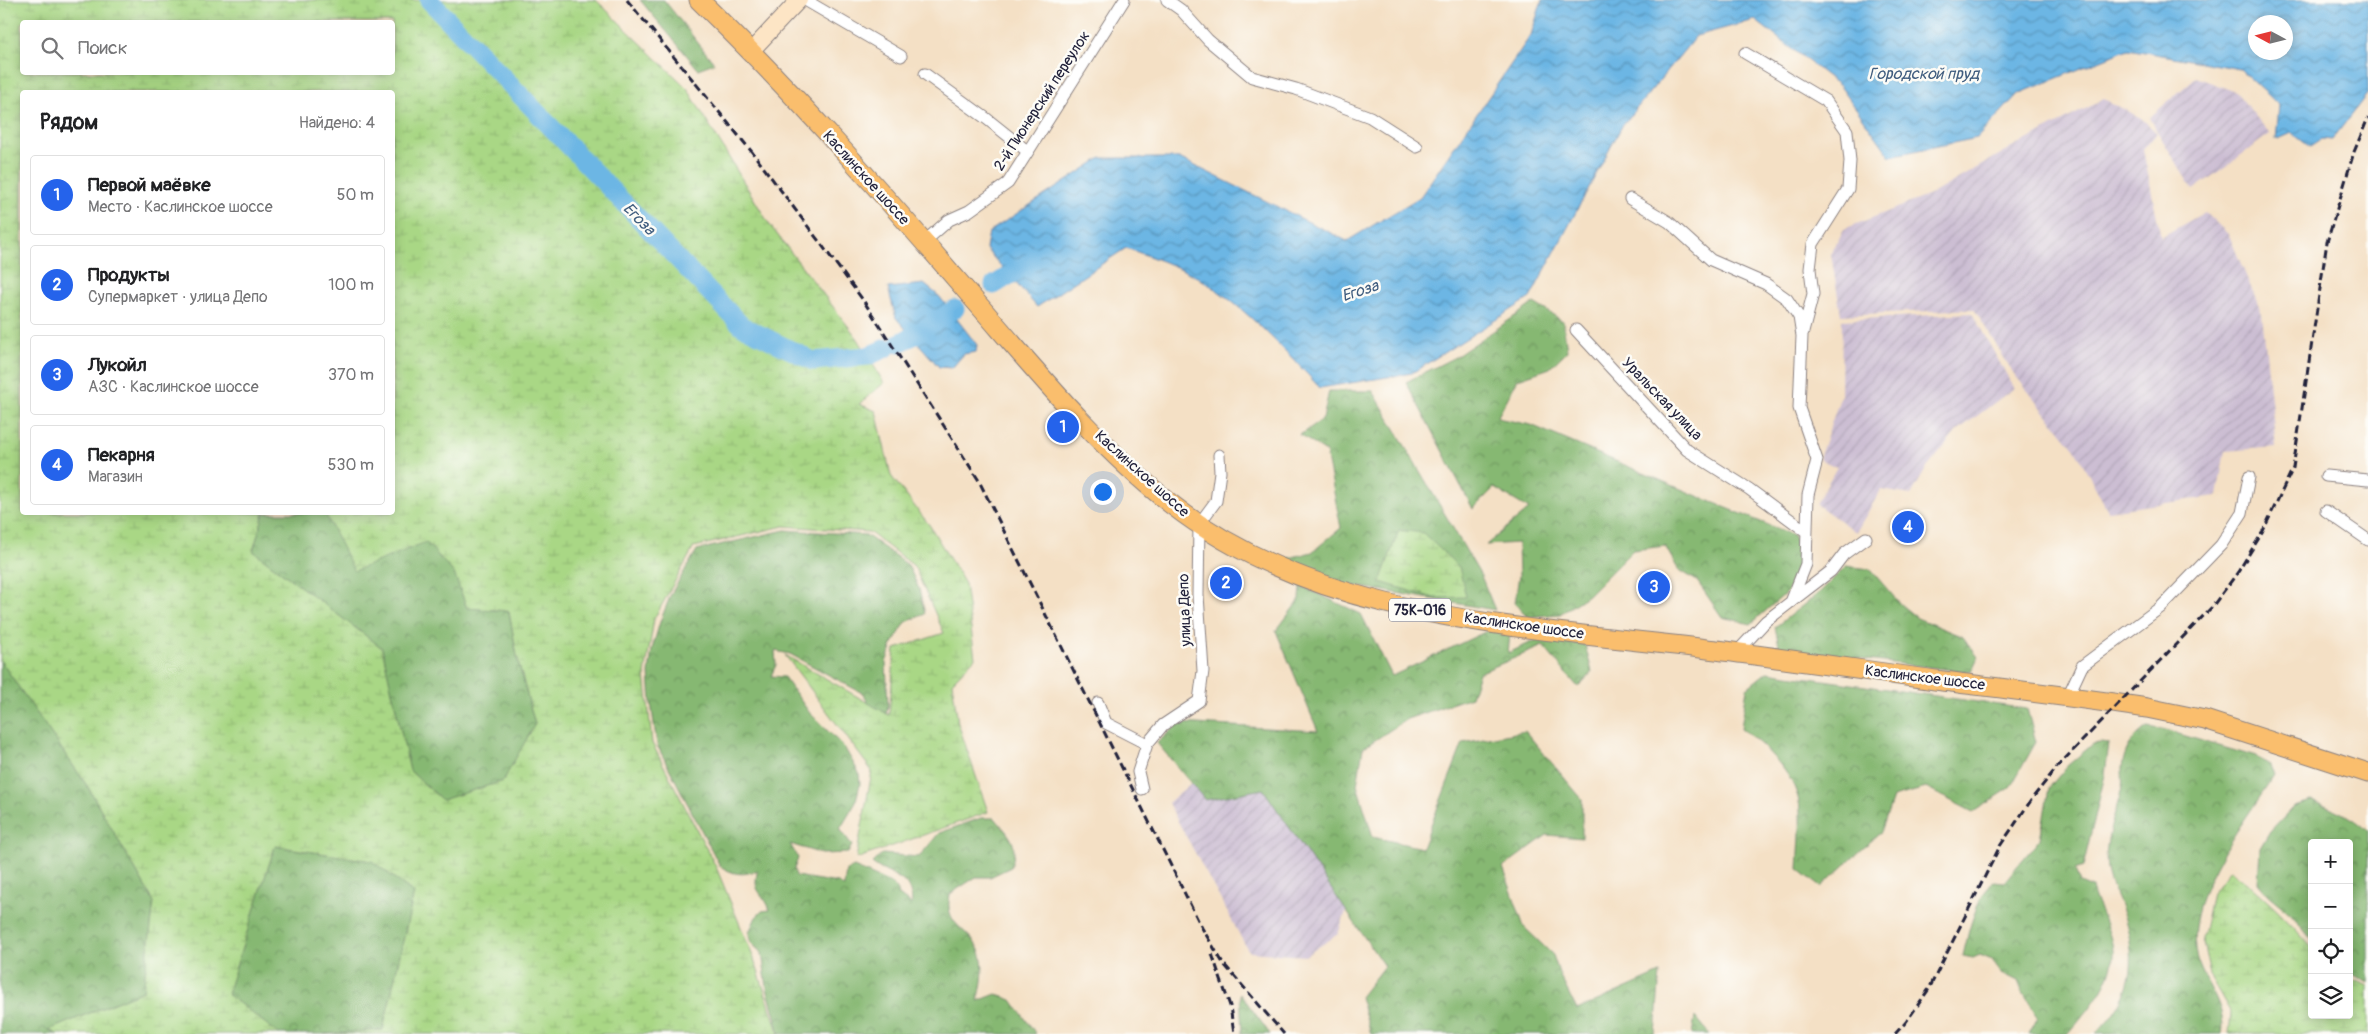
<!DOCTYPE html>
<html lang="ru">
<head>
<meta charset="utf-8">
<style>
	body { margin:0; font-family:Pangolin,sans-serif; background:#f6f6f6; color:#202124 }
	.controls { position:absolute; right:15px; bottom:15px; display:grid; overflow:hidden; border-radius:5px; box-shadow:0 2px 12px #0003 }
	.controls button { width:45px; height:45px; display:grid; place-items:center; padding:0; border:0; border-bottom:1px solid #e0e0e0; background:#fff; color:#202124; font:25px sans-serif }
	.compass { position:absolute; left:2248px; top:15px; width:45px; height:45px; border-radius:50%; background:#fff; box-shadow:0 2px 12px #0003; rotate:277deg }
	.you { position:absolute; left:1102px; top:491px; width:18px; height:18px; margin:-12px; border:4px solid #fff; border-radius:50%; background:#1a73e8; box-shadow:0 0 0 8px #1a73e833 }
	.badge { display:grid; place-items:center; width:32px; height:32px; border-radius:50%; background:#2563eb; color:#fff; font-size:16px; font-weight:700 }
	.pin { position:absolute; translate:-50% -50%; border:2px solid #fff; box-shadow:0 1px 5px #0006 }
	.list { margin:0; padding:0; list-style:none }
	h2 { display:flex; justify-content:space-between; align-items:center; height:65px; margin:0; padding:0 20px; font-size:21px }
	h2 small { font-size:16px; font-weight:400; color:#757577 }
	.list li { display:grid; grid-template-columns:32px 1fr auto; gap:15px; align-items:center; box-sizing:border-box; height:80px; margin:0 10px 10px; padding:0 10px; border:1px solid #e0e0e0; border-radius:5px }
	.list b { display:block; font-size:19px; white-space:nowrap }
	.list p { margin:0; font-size:16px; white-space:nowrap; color:#757577 }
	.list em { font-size:16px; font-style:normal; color:#757577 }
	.icon { flex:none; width:28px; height:28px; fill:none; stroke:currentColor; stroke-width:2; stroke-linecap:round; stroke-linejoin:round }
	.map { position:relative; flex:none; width:2368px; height:1034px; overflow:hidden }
	.search { position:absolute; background:#fff; box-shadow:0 2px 12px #0003; left:20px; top:20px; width:375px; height:55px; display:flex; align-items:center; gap:12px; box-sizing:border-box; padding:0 18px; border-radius:5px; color:#757577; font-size:19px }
	.panel { position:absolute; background:#fff; box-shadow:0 2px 12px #0003; left:20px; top:90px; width:375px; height:425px; border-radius:5px }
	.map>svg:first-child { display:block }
	.industrial { fill:url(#industrial-furrows) }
	.forest { fill:url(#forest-crowns); stroke:#546d56 }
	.wetland { fill:url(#wetland-marsh); stroke:#667c60; fill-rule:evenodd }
	.water { fill:url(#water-waves); stroke:#476c90; fill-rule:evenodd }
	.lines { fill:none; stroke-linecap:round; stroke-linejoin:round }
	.river { stroke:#6cb6e4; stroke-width:19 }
	.street-casing { stroke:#8b8180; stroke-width:13 }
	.secondary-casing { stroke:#8b8180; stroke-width:18 }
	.primary-casing { stroke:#8b8180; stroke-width:21 }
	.street { stroke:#fff; stroke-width:11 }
	.secondary { stroke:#fde5c5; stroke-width:16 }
	.primary { stroke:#fabe6d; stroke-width:19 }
	.rail { stroke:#22223b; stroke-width:3; stroke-dasharray:8 4; stroke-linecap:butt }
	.labels { text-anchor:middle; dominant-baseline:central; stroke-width:5; stroke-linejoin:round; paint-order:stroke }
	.shield { fill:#fdfcf7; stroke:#646373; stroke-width:1 }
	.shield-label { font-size:14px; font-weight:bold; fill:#22223b }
	.street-label { font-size:15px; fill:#22223b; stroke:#fdfcf7 }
	.water-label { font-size:16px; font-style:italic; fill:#405d7f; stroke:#fdfcf7 }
</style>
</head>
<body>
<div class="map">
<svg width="2368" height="1034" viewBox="0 0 2368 1034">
	<defs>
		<pattern id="industrial-furrows" width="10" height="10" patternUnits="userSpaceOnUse" patternTransform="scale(1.25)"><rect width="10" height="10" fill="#ccbed3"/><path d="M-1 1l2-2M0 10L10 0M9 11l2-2" fill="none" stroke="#afa3b6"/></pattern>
		<pattern id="forest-crowns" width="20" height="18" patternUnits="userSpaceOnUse" patternTransform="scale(1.25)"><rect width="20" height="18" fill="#86b872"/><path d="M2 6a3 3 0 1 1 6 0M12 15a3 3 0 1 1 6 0" fill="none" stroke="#6d955f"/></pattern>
		<pattern id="wetland-marsh" width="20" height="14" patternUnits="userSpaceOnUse" patternTransform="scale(1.25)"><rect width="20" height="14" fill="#a9d785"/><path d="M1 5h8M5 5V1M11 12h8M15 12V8" fill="none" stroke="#91b874"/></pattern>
		<pattern id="water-waves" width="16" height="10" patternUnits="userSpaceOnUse" patternTransform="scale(1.25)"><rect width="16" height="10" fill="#6cb6e4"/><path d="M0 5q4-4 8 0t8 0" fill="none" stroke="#5894ba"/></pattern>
	</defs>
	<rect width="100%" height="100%" fill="#fdfcf7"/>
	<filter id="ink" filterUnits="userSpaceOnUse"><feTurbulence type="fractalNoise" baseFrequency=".02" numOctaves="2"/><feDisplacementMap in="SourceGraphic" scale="10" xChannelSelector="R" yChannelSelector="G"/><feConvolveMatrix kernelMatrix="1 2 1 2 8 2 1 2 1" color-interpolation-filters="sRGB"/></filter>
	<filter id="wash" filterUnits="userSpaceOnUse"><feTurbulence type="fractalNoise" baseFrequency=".0096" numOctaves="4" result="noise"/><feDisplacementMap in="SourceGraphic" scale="20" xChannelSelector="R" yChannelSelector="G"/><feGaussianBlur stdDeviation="1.12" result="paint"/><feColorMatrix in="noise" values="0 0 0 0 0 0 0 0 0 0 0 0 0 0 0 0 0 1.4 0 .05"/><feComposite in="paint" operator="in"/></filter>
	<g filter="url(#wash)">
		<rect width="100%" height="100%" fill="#f4e0c5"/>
		<path class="industrial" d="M2196,77L2236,92L2270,134L2193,190L2149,118Z
			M2104,99L2141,118L2157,133L2143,150L2161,237L2205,212L2229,235L2262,314L2276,447L2225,451L2217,496L2108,511L2075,449L2014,374L1974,309L1841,315L1831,254L1844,229L1932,194L2004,152Z
			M1972,313L2014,388L1957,431L1926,469L1911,495L1881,490L1856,532L1816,504L1837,467L1819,459L1841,395L1842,320Z
			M1199,776L1271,779L1353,892L1338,934L1305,956L1249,952L1168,803Z"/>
		<path class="forest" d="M640,0H664L714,63L698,69Z
			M1534,303L1563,321L1567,351L1550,368L1518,379L1497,418L1531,425L1695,495L1793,535L1804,559L1787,592L1751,624L1722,617L1697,581L1678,569L1665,546L1633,550L1588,595L1560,614L1528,617L1515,603L1519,575L1518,543L1486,545L1529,509L1494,488L1473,509L1406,382L1457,356Z
			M1329,391H1373L1481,576L1495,610L1332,582L1285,559L1312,552L1341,528L1326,452L1300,435L1323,419Z
			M264,513H325L333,527L426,542L454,573L467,608L509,611L518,661L535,724L504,781L442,800L410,771L382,648L253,551Z
			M785,530L866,535L908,565L919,589L925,614L906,622L892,645L886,663L888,706L884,720L870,708L864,694L790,654L775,651L776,665L771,676L784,677L809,712L844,747L859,773L860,784L855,804L840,829L852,845L848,853L822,854L790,844L798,858L794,869L796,876L838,883L844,887L846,870L854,867L893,884L899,895L912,905C912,874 890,878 872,863L882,854L919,857L939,833L981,818H995C1010,837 1019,842 1011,867L990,877H976L950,894C943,926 968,927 979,950C986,963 982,987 978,1001L996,994L1012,1000L1036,1034H780L767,988L762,953L751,943L749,932L756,917L762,911L770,910C764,892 751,893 758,870C743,876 734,875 720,866L657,745L651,703L649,673L652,649L660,622L671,594L697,550Z
			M1846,566L1870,569L1900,604L1917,618L1963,637L1978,657L1971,672L1780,650L1775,627L1820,592Z
			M1301,586L1361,614L1392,676L1489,630L1510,634L1508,653L1541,638L1585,645L1592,672L1578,687L1543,646L1479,673L1471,697L1407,719L1363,748L1357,785L1373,837L1422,848L1463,743L1525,731L1582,799V838L1547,835L1503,867L1524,927L1553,955L1560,976L1577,1010L1660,973L1655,1034H1371L1360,997L1384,966L1263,789L1205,800L1157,743L1179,723L1318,731L1276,631L1300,599Z
			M0,660L88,787L154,902L143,991L49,1030L57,1034H0Z
			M1767,672L2027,709L2036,742L2010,788L1973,812L1926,788L1893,797L1881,832L1821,887L1798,869C1799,850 1801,830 1800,811C1799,776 1766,748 1741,728L1747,688Z
			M2147,727L2162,729L2256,757L2270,765L2274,776C2243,824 2184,895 2196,955C2202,981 2228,1007 2222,1034H2096C2132,999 2139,964 2124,916C2119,900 2109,886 2107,869C2103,841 2116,814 2122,787C2123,781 2122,774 2122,768C2124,750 2132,738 2147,727Z
			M2100,743L2109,744L2105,775L2083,867L2075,870L2080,883L2092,888C2097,907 2112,933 2113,950C2115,981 2087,1012 2068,1034H2029L2038,1017L2022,991L2018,981L2002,973L1992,960L1980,955L1973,958L1963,956C1969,929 1975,902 1993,881L2004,882L2040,839L2049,788L2067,766L2093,744Z
			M2312,801C2332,807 2353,816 2368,831V983L2349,972V843H2312V940L2291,914L2268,895L2258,883L2260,848L2270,831L2294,806Z
			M275,846L372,861L414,893L383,1030L324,1034H279L227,994Z
			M1240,993L1270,1034H1242Z
			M1695,1017L1709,1034H1692Z"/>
		<path class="wetland" d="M0,0H596L687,88L769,224L858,339L884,383L859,404L876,411L891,476L930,526L965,584L975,658L952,682L958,723L988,812L856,859L872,771L785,655L889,715L895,649L944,633L914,566L869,532L784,526L694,547L654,619L645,674L652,743L716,867L754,959L779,1034H324L383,1030L414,893L372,861L275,846L227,994L279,1034H57L49,1030L143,991L154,902L88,787L0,660ZM22,22H392V72H22ZM22,92H392V512L325,513L354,571L426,542L454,573L467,608L509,611L518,661L535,724L503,781L442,800L410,771L382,648L253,551L264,513L22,512Z
			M1399,530L1423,533L1459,567L1466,597L1434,598L1380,582Z
			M2230,870C2261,893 2287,919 2312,948V1015H2349V978L2368,986V1034H2229L2231,1013L2211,978L2202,939L2212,893Z"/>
		<path class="water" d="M1542,0H2368V93L2332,140L2322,139L2310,147L2292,133L2276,140L2279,105L2240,69L2128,49L2018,94L1977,138L1890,156L1840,86L1755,20L1696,36L1622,126L1530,298L1412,373L1320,388C1288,353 1255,318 1217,290C1191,270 1157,259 1126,248L1037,307L986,249L989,232L1101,158H1179L1347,241L1420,197L1531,35ZM2256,22H2286V52H2256Z
			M924,284L939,296L977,345L976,352L964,354L952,368L939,367L896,318L888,288Z"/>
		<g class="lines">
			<path class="river" d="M429,0L742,326L813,361L868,356L886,348
				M994,285L1031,262
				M899,343L913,336L955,309"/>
		</g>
	</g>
	<g filter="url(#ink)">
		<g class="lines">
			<g class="street-casing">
				<path id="street" d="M805,0L901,56
					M1167,0L1181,10L1208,40L1252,77L1296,89L1370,117L1417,147
					M1745,53L1826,101L1847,131L1850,161L1848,189L1813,244L1810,269L1813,294L1803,332
					M925,74L987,119L1027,151
					M1630,199L1669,222L1711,260L1766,284L1787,299L1799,317L1802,336L1799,408L1817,460L1808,495L1806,564L1791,602
					M924,242L949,220L969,211L1008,183L1124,0
					M1576,330L1687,450L1749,489L1807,532
					M2326,476L2368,480
					M2326,511L2368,540
					M1737,652L1766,621L1831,571L1844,554L1866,538
					M2068,696L2082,666L2161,607L2221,545L2242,513L2249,477
					M1098,703L1106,723L1147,744L1163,725L1199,701L1203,671L1198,595L1199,524L1216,501L1220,472L1219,455
					M1142,789L1138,772L1147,744"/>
			</g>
			<g class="secondary-casing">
				<path id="secondary" d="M751,51L799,0"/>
			</g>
			<g class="primary-casing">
				<path id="primary" d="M699,0C795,93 883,194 970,295C1033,367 1095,444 1171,504C1324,624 1531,626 1716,650C1789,659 1862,670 1935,680C2006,689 2076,697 2147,708L2205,720L2368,773"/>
			</g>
			<use href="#street" class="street"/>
			<use href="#secondary" class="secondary"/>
			<use href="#primary" class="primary"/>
			<path class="rail" d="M627,0L752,152L863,300L978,479L1202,928L1223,963L1284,1034
				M1212,954L1230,1006L1234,1034
				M1895,1034L1906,1022L1929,989L2000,846L2034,796L2058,766L2212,607L2238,572L2262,533L2293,468L2327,242L2354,152L2368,118"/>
		</g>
	</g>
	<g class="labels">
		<rect class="shield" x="1389" y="598.5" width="62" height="23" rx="4"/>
		<g class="shield-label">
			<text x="1420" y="610">75К-016</text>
		</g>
		<g class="street-label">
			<text transform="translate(1042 101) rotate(-57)">2-й Пионерский переулок</text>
			<text transform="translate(866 178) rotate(48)">Каслинское шоссе</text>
			<text transform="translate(1662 399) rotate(46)">Уральская улица</text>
			<text transform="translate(1142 474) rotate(42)">Каслинское шоссе</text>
			<text transform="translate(1185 610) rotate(-92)">улица Депо</text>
			<text transform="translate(1524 626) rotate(8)">Каслинское шоссе</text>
			<text transform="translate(1925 678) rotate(7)">Каслинское шоссе</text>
		</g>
		<g class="water-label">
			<text x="1924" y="74">Городской пруд</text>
			<text transform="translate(639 219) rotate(46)">Егоза</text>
			<text transform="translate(1360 291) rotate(-18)">Егоза</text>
		</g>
	</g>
</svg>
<div class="controls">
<button>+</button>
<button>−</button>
<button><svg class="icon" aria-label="locate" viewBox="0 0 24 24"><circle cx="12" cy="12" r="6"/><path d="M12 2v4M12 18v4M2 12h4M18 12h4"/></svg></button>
<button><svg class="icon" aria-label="layers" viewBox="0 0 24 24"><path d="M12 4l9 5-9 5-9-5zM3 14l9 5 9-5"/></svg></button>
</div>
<svg class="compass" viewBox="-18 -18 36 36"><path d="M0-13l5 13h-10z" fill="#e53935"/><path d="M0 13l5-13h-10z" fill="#757577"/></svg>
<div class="you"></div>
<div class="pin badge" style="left:1063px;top:427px">1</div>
<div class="pin badge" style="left:1226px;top:583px">2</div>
<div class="pin badge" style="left:1654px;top:587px">3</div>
<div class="pin badge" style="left:1908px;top:527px">4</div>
<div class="search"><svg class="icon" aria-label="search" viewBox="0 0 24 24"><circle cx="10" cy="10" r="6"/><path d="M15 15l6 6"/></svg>Поиск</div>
<section class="panel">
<h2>Рядом<small>Найдено: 4</small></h2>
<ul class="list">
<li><span class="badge">1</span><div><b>Первой маёвке</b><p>Место · Каслинское шоссе</p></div><em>50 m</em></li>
<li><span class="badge">2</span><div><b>Продукты</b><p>Супермаркет · улица Депо</p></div><em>100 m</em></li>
<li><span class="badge">3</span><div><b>Лукойл</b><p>АЗС · Каслинское шоссе</p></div><em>370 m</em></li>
<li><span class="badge">4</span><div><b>Пекарня</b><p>Магазин</p></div><em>530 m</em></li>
</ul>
</section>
</div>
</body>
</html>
